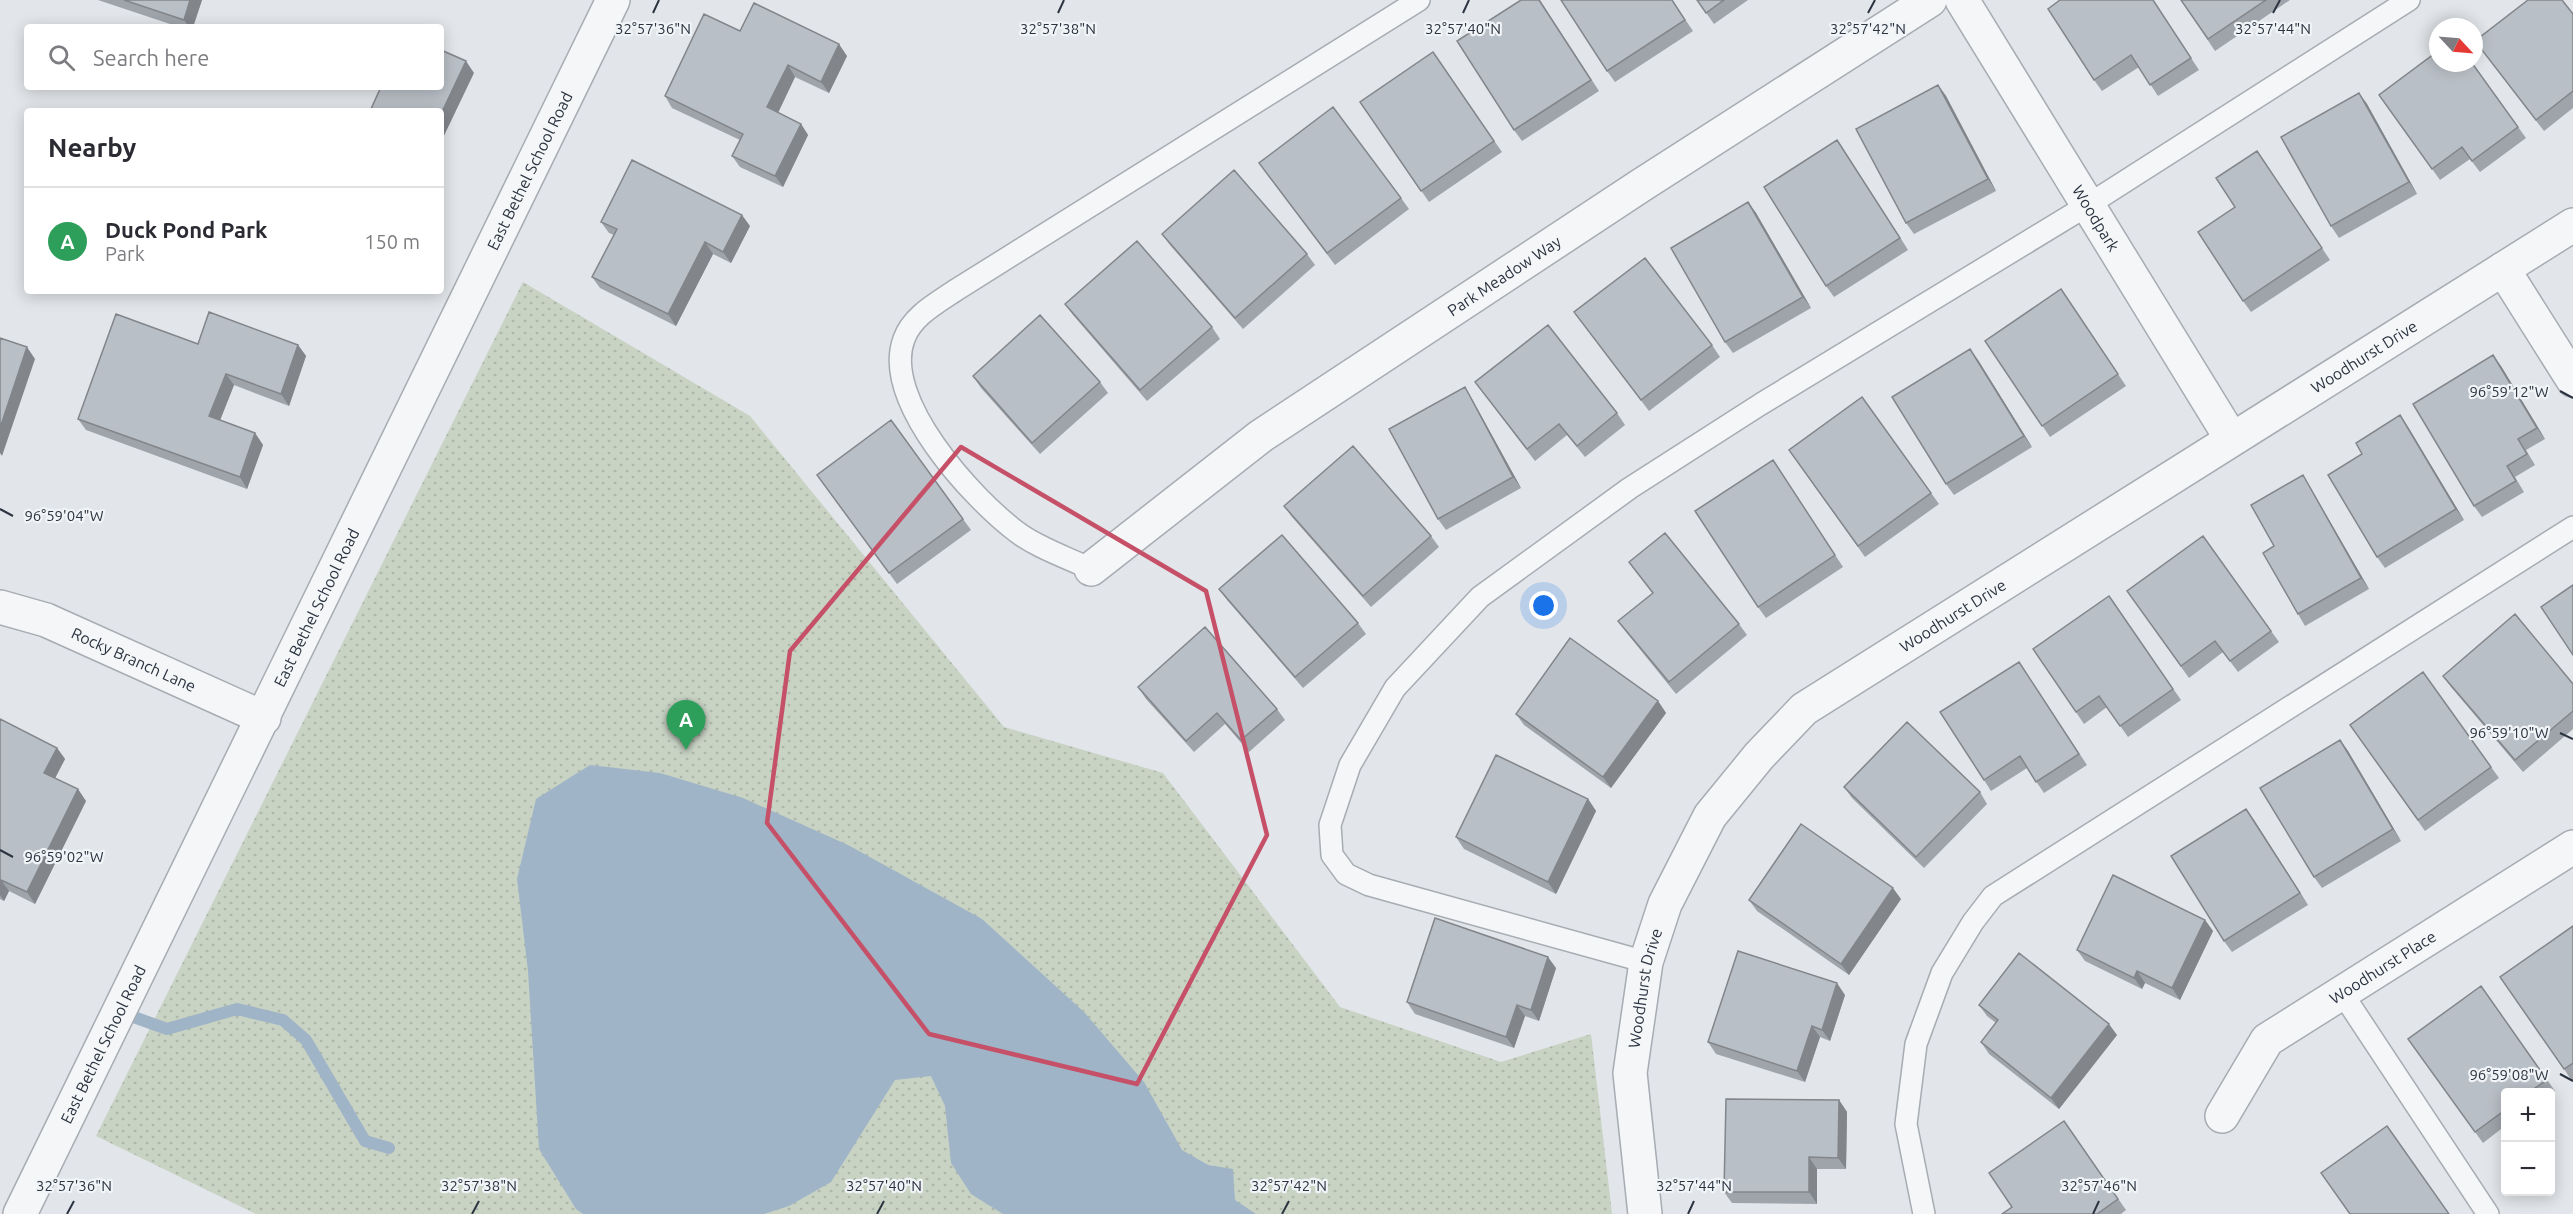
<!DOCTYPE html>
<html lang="en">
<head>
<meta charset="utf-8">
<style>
	body { margin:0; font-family:Ubuntu,sans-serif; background:#f7f7f7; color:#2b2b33 }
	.controls { position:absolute; right:18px; bottom:18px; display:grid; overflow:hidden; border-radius:6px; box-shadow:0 3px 15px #0003 }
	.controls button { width:54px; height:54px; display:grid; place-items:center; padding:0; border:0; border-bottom:2px solid #e1e1e2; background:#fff; color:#2b2b33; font:30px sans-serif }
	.compass { position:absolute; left:2429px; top:18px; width:54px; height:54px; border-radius:50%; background:#fff; box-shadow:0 3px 15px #0003; rotate:116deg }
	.you { position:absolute; left:1544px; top:606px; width:21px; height:21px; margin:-15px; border:4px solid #fff; border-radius:50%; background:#1a73e8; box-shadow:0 0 0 9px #1a73e833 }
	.badge { display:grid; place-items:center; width:39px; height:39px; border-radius:50%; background:#1a73e8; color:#fff; font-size:20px; font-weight:700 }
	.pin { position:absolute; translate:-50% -50px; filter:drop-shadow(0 2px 3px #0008) }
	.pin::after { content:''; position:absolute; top:32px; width:21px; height:18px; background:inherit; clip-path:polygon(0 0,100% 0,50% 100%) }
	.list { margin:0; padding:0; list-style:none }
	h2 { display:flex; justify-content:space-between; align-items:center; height:78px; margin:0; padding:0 24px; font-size:26px }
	h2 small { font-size:20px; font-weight:400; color:#7c7c81 }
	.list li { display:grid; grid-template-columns:39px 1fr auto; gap:18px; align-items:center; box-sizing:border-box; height:108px; padding:0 24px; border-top:2px solid #e1e1e2 }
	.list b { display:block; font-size:22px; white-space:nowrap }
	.list p { margin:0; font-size:20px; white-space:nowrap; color:#7c7c81 }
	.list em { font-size:20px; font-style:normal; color:#7c7c81 }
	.icon { flex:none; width:33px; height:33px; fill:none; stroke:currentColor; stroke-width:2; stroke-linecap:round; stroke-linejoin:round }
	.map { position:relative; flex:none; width:2573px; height:1214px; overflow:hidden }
	.search { position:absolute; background:#fff; box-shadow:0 3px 15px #0003; left:24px; top:24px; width:420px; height:66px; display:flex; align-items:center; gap:15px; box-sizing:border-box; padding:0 21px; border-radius:6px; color:#7c7c81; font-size:22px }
	.panel { position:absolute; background:#fff; box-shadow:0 3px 15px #0003; left:24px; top:108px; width:420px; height:186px; border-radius:6px }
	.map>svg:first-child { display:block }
	.grass { fill:url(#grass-dots) }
	.water { fill:#a0b4c7 }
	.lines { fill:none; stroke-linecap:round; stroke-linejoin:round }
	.stream { stroke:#a0b4c7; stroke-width:12 }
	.service-casing { stroke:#a7acb3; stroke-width:24 }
	.minor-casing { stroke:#a7acb3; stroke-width:36 }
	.tertiary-casing { stroke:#a7acb3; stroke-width:36 }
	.service { stroke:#f4f6f8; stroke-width:21 }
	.minor { stroke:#f4f6f8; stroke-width:33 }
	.tertiary { stroke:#f4f6f8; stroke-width:33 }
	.wall { fill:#9fa4aa }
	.shaded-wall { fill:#82868b }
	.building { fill:#b9bfc6; stroke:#82868b; stroke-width:1.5 }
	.marked { fill:none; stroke:#c55067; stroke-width:4.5; stroke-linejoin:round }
	.ticks { fill:none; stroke:#2b3440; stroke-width:2 }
	.labels { text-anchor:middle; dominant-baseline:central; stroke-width:4.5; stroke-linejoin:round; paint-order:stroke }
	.street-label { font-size:16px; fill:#2b3440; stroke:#f1f4f7 }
	.ticks-label { font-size:15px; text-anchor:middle; fill:#2b3440; stroke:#f1f4f7; stroke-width:4.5; stroke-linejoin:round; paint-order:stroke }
</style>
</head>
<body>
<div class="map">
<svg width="2573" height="1214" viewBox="0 0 2573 1214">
	<defs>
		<pattern id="grass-dots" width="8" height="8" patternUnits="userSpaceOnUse" patternTransform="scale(1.5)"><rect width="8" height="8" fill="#c8d3c4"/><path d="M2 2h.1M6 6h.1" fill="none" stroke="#acb6a9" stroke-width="1.8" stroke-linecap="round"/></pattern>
	</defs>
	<rect width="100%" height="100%" fill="#e2e5e9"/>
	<path class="grass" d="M523,282L750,416L1004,727L1163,773L1340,1007L1501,1062L1591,1034L1612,1214H256L96,1136Z"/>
	<path class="water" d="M590,765L660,773L743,798L848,845L982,919L1084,1012L1144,1082L1182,1150L1208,1165L1233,1169L1235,1200L1256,1214H1003L971,1194L951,1163L945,1106L931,1076L895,1080L831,1182L789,1206L764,1214H583L576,1209L539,1149L528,971L517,879L536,799Z"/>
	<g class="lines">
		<path class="stream" d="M120,1012L167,1029L237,1009L283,1020L306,1040L365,1141L389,1148"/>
		<g class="service-casing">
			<path id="service" d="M1091,569C1068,558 1036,547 1017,532C973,499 881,400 904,339C912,316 937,303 956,290L1419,0
				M1646,962L1369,885L1346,874L1332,855L1330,825L1350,765L1395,688L1480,597L1630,488L1761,404L2088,205L2409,0
				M2342,993L2488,1214
				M1924,1214L1906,1124L1916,1044L1942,973L1973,922L1993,896L2573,527"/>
		</g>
		<g class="minor-casing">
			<g id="minor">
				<path id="s1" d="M1962,0L2231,438"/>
				<path d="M2503,269L2573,380"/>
				<path id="s2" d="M1091,569L1261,436L1640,186L1930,0"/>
				<path id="s3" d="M0,607L46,620L264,718"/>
				<path id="s4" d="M2222,1116L2267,1040L2573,847"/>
				<path id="s5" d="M1645,1214L1630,1073L1646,962L1665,904L1710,816L1759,756L1804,709L2573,225"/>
			</g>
		</g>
		<g class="tertiary-casing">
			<g id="tertiary">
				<path id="s6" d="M20,1214L613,0"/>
			</g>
		</g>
		<use href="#service" class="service"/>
		<use href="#minor" class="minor"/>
		<use href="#tertiary" class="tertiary"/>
	</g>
	<path class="wall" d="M98,0H202L193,27H179Z
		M1540,0L1599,91L1522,141L1514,130Z
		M1672,0L1693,31L1615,82L1607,71Z
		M1697,0H1748L1714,24Z
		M2153,0L2199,70L2158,96L2139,67L2102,91L2094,80Z
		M2181,0H2290L2215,51Z
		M2573,14V108L2544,131L2475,41Z
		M740,31L847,56L829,93L795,77L778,113L801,124L808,135L783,187L740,167L732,156L740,140L672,108L665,96Z
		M1433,52L1502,152L1429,202L1360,102Z
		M2472,63L2526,138L2480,172L2470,159L2440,180L2379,95Z
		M1938,85L1946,96L1996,191L1914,234L1906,223Z
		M2359,93L2367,104L2417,194L2339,238L2331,226Z
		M1837,140L1908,250L1834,297L1826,286Z
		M2257,151L2330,260L2251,312L2243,301L2235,207Z
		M1267,174L1401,198L1409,209L1335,265Z
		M1748,202L1756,213L1811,308L1733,353L1725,342Z
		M601,222L750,226L731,263L713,254L676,326L600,288L592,277L614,235L609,233Z
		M1162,234L1307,254L1315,265L1243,329L1170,245Z
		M2061,289L2126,386L2050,437L1985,341Z
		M1065,304L1212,327L1220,339L1147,401L1073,315Z
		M1574,312L1712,345L1720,357L1649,411Z
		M298,345L306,356L289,406L234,385L220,420L255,433L263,445L247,489L86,430L78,419Z
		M1978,360L2032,447L1954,495L1946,484Z
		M2501,366L2545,439L2526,450L2535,465L2515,477L2524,492L2482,517L2474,506Z
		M973,376L1100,382L1108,393L1040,454L981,388Z
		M1475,382L1617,413L1625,425L1585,457L1567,435L1535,461Z
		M1862,397L1939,504L1865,557L1789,450Z
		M1472,399L1521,488L1446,530L1438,519Z
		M891,420L971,530L897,584L817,475Z
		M2408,427L2464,520L2385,568L2377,557Z
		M1773,460L1843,567L1766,618L1758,607Z
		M2310,487L2369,589L2305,626L2298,614L2274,546Z
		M1284,506L1431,536L1439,547L1371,607L1292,517Z
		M2203,536L2279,642L2238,672L2223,652L2189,678L2127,591Z
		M1629,562L1739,624L1747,635L1676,694L1626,632L1618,621L1653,593Z
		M1219,589L1358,623L1366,634L1303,688L1227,600Z
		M2109,596L2181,700L2128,737L2107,707L2084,724L2033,649Z
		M2019,662L2087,765L2044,793L2027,768L1991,791L1984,780Z
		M2423,672L2499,778L2425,831L2350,725Z
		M2443,676L2573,684V729L2523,772L2451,687Z
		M1138,687L1277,709L1285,720L1249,752L1225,724L1194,752L1146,699Z
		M1658,701L1666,713L1611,788L1524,725L1516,714Z
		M0,719L57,748L65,759L55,778L86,801L35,904L9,891L4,901L0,899Z
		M2340,740L2348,751L2401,841L2322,888L2314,877Z
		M1844,787L1980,792L1987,804L1924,868L1852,798Z
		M1588,799L1596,811L1556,894L1464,849L1456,837Z
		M2254,820L2308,905L2232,952L2224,941Z
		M1901,899L1849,975L1757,911L1749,900Z
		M2205,920L2213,931L2180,1000L2145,983L2142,989L2085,961L2077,950Z
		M2573,926V1080L2572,1081L2564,1069Z
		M1556,968L1539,1021L1525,1016L1514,1048L1415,1014L1407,1002Z
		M2481,986L2555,1091L2550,1094V1092H2505V1126L2483,1143L2408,1039Z
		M1845,995L1830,1041L1820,1037L1805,1082L1716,1054L1708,1042Z
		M1979,1005L2117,1035L2059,1109L1989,1054L1981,1042L1996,1023L1987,1016Z
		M1839,1100L1847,1112L1846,1169H1817V1204L1732,1203L1724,1192Z
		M2064,1121L2126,1210L2121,1214H2002L2012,1207Z"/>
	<path class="shaded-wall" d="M190,0H202L193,27H189L184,20Z
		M839,44L847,56L829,93L821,82Z
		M466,61L474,73L441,142V114Z
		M788,65L795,77L775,119L767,107Z
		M1938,85L1946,96L1996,191L1988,179Z
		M2359,93L2367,104L2417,194L2409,182Z
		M801,124L808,135L783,187L775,176Z
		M1837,140L1845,152L1908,250L1900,238Z
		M1748,202L1756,213L1811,308L1803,297Z
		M742,215L750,226L731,263L723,252Z
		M705,242L713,254L676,326L668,314Z
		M298,345L306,356L289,406L281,394Z
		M27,347L35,359L2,456L0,453V428Z
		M1970,349L1978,360L2032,447L2024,436Z
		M2493,355L2501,366L2545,439L2537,428Z
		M226,374L234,385L217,428L209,416Z
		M1465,387L1472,399L1521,488L1513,477Z
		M2400,415L2408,427L2464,520L2456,509Z
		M255,433L263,445L247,489L240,477Z
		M2303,475L2310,487L2369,589L2361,578Z
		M1658,701L1666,713L1611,788L1603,777Z
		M2340,740L2348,751L2401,841L2393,829Z
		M57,748L65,759L52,784L44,773Z
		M78,789L86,801L35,904L27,892Z
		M1588,799L1596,811L1556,894L1548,882Z
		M2246,809L2254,820L2308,905L2300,893Z
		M1,880L9,891L4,901L0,895V882Z
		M1893,888L1901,899L1849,975L1841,964Z
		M2205,920L2213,931L2180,1000L2172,988Z
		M1548,957L1556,968L1539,1021L1531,1010Z
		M2137,971L2145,983L2142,989L2134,978Z
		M1837,983L1845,995L1830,1041L1822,1030Z
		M1517,1005L1525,1016L1514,1048L1506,1037Z
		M2109,1024L2117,1035L2059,1109L2051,1098Z
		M1812,1026L1820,1037L1805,1082L1797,1071Z
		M1839,1100L1847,1112L1846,1169L1838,1158Z
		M1809,1157L1817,1169V1204L1809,1192Z"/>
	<path class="building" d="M124,0H190L184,20Z
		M1521,0H1539L1591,80L1514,130L1457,41Z
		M1561,0H1672L1685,20L1607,71Z
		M1697,0H1724L1706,13Z
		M2060,0H2153L2191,58L2150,85L2131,55L2094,80L2048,9Z
		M2181,0H2266L2208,39Z
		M2528,0H2562L2573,14V91L2536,120L2475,41Z
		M754,3L839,44L821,82L788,65L767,107L801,124L775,176L732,156L743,134L665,96L704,14L740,31Z
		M441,50L466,61L441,114V111H370L381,87H441Z
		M2438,51V63H2472L2518,127L2472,161L2462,147L2432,169L2379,95Z
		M1433,52L1494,141L1421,191L1360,102Z
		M1938,85L1988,179L1906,223L1856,129Z
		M2359,93L2409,182L2331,226L2281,137Z
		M1333,107L1401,198L1327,253L1259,163Z
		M1837,140L1900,238L1826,286L1764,187Z
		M2257,151L2322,248L2243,301L2198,232L2235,207L2216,178Z
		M632,160L742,215L723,252L705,242L668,314L592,277L617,229L601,222Z
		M1234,170L1307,254L1235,318L1162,234Z
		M1748,202L1803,297L1725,342L1671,248Z
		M1137,241L1212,327L1140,390L1065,304Z
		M1645,258L1712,345L1641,400L1574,312Z
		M2061,289L2118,374L2042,426L1985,341Z
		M209,312L298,345L281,394L226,374L209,416L255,433L240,477L78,419L116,314L198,344Z
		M1040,315L1100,382L1032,443L973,376Z
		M1548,325L1617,413L1577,446L1559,424L1527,449L1475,382Z
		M0,338L27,347L0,428Z
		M1970,349L2024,436L1946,484L1892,397Z
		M2493,355L2537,428L2518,439L2527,454L2507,466L2516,481L2474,506L2413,404Z
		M1465,387L1513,477L1438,519L1389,429Z
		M1862,397L1931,493L1858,546L1789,450Z
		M2400,415L2456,509L2377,557L2328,475L2362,454L2356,443Z
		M891,420L963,519L889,573L817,475Z
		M1353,446L1431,536L1363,596L1284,506Z
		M1773,460L1835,555L1758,607L1695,511Z
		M2303,475L2361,578L2298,614L2263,553L2274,546L2251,505Z
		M1665,533L1739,624L1669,682L1618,621L1653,593L1629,562Z
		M1282,535L1358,623L1295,677L1219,589Z
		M2203,536L2271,631L2230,661L2215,641L2181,666L2127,591Z
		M2573,585V655L2541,607Z
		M2109,596L2173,689L2120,726L2099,696L2076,712L2033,649Z
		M2515,614L2573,684V711L2515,760L2443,676Z
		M1205,627L1277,709L1241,740L1217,713L1186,741L1138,687Z
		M1570,638L1658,701L1603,777L1516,714Z
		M2019,662L2079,754L2036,782L2020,756L1984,780L1940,712Z
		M2423,672L2491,767L2418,820L2350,725Z
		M0,719L57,748L44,773L78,789L27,892L1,880L0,882Z
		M1907,722L1980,792L1916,857L1844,787Z
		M2340,740L2393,829L2314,877L2260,788Z
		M1496,755L1588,799L1548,882L1456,837Z
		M2246,809L2300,893L2224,941L2171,856Z
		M1801,824L1893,888L1841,964L1749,900Z
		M2113,875L2205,920L2172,988L2137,971L2134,978L2077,950Z
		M1435,918L1548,957L1531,1010L1517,1005L1506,1037L1407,1002Z
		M2573,926V1063L2564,1069L2500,977Z
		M1738,951L1837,983L1822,1030L1812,1026L1797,1071L1708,1042Z
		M2019,953L2109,1024L2051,1098L1981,1042L1998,1020L1979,1005Z
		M2481,986L2547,1080L2529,1092H2505V1110L2475,1132L2408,1039Z
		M1726,1099L1839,1100L1838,1158L1809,1157V1192H1724Z
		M2064,1121L2118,1199L2097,1214H2002L2012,1207L1989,1173Z
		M2387,1126L2449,1214H2350L2321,1173Z"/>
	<path class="marked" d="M961,447L1206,591L1267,835L1137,1084L929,1034L767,823L790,651Z"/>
	<path class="ticks" d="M653,13L659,0M1058,13L1064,0M1463,13L1469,0M1868,13L1875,0M2273,13L2280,0M2560,391L2573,398M0,509L13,516M2560,733L2573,739M0,850L13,857M2560,1074L2573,1081M67,1214L74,1201M472,1214L479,1201M877,1214L884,1201M1282,1214L1289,1201M1688,1214L1694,1201M2093,1214L2099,1201"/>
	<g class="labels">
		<g class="street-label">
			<text stroke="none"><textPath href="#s6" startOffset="1161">East Bethel School Road</textPath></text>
			<text stroke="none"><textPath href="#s1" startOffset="256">Woodpark</textPath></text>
			<text stroke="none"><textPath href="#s2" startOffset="507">Park Meadow Way</textPath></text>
			<text stroke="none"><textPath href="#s5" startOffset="1218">Woodhurst Drive</textPath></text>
			<text stroke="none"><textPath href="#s6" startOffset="675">East Bethel School Road</textPath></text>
			<text stroke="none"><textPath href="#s5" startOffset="732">Woodhurst Drive</textPath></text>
			<text stroke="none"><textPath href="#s3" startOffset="144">Rocky Branch Lane</textPath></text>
			<text stroke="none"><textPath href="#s4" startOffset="225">Woodhurst Place</textPath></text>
			<text stroke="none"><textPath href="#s5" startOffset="228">Woodhurst Drive</textPath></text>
			<text stroke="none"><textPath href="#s6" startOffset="189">East Bethel School Road</textPath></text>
		</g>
	</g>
	<g class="ticks-label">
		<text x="653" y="34">32°57'36"N</text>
		<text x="1058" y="34">32°57'38"N</text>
		<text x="1463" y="34">32°57'40"N</text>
		<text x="1868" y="34">32°57'42"N</text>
		<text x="2273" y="34">32°57'44"N</text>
		<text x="2509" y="397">96°59'12"W</text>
		<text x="64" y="521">96°59'04"W</text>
		<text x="2509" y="738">96°59'10"W</text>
		<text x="64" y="862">96°59'02"W</text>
		<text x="2509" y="1080">96°59'08"W</text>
		<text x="74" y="1191">32°57'36"N</text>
		<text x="479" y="1191">32°57'38"N</text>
		<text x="884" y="1191">32°57'40"N</text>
		<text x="1289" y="1191">32°57'42"N</text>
		<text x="1694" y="1191">32°57'44"N</text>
		<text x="2099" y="1191">32°57'46"N</text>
	</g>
</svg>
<div class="controls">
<button>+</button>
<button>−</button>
</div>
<svg class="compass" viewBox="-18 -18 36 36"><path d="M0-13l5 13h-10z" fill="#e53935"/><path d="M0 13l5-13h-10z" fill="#7c7c81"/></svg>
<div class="you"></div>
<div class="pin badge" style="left:686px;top:750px;background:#2e9e5b">A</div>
<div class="search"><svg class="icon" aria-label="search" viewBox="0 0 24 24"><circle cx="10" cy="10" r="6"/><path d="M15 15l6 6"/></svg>Search here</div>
<section class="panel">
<h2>Nearby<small></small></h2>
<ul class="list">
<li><span class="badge" style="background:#2e9e5b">A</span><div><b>Duck Pond Park</b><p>Park</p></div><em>150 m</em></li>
</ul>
</section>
</div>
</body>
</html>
